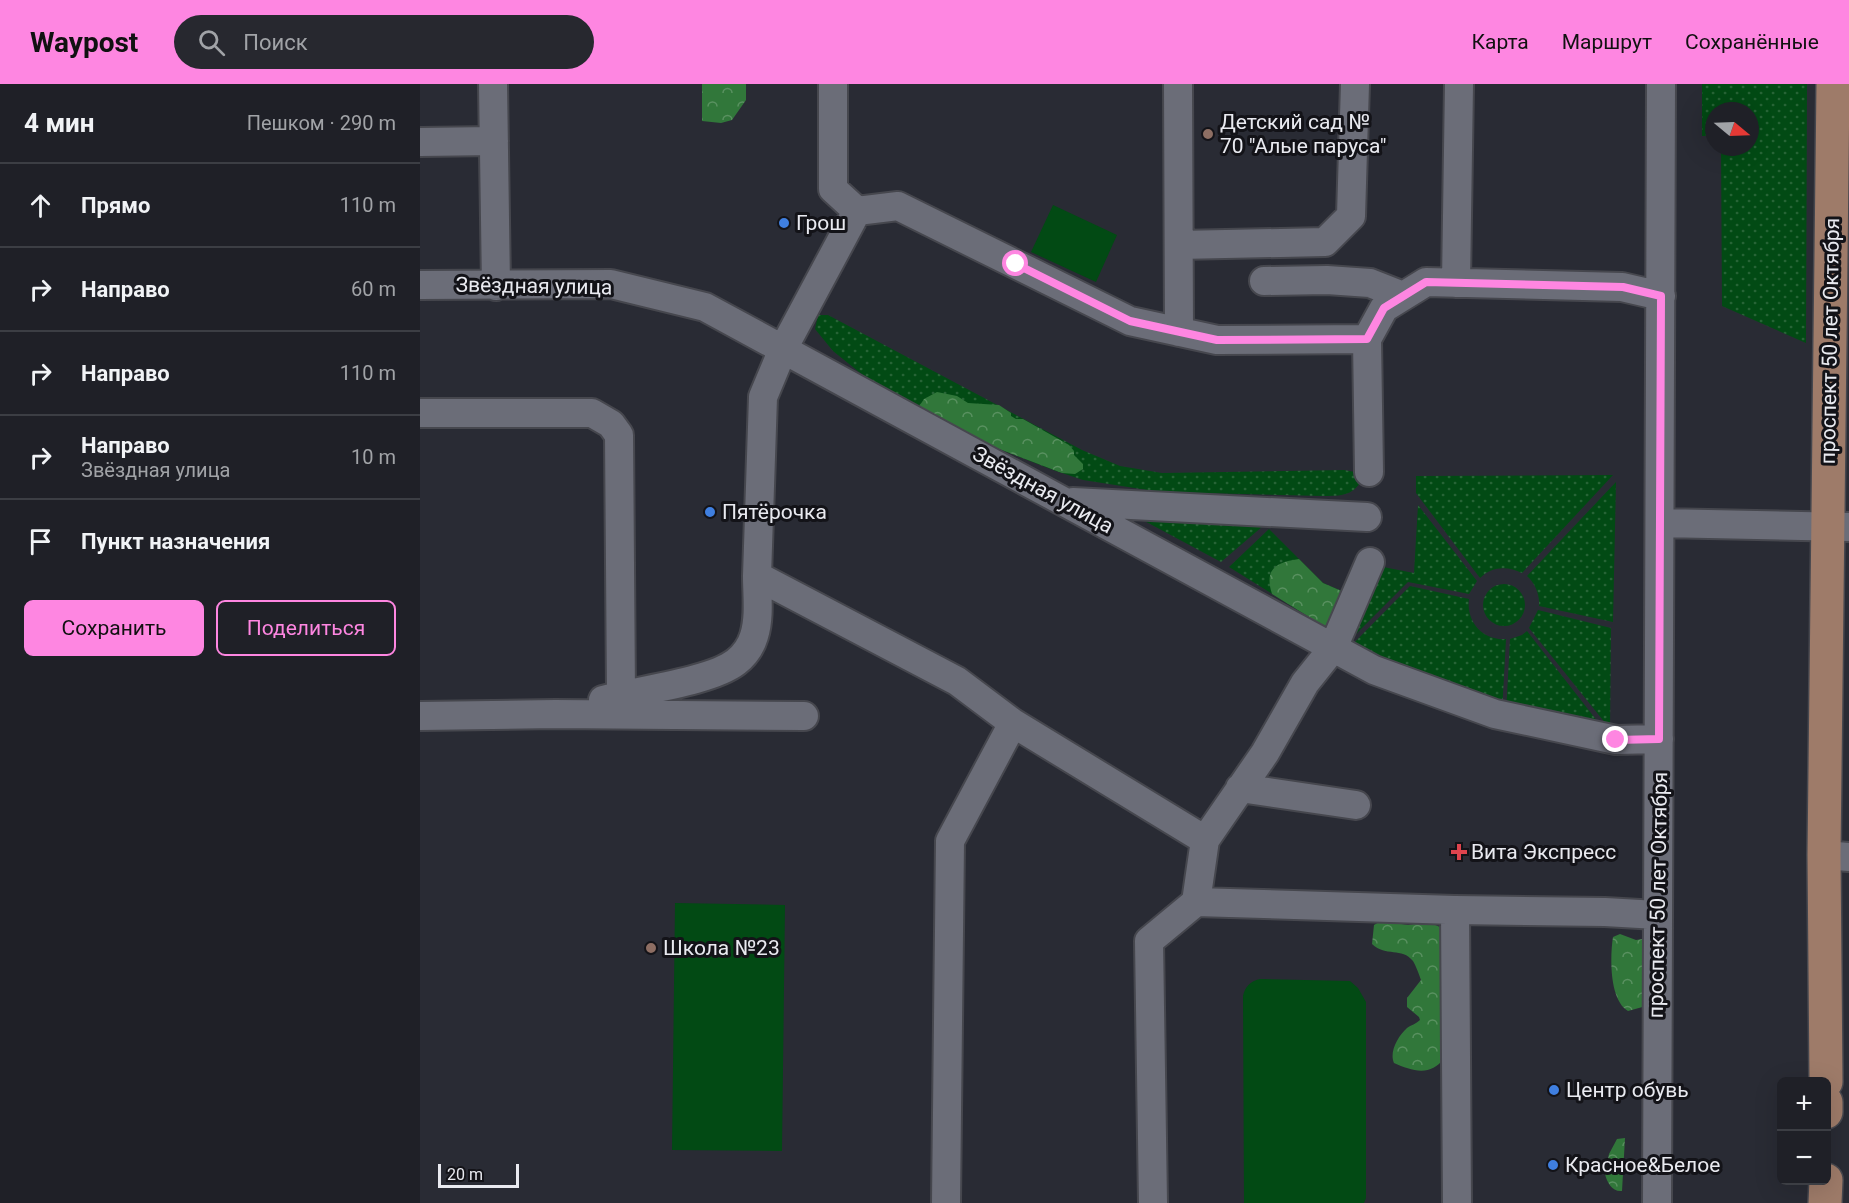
<!DOCTYPE html>
<html lang="ru">
<head>
<meta charset="utf-8">
<style>
	body { margin:0; font-family:Roboto,sans-serif; background:#27282f; color:#f1f3f6 }
	.controls { position:absolute; right:18px; bottom:18px; display:grid; overflow:hidden; border-radius:9px; box-shadow:0 6px 24px #0002 }
	.controls button { width:54px; height:54px; display:grid; place-items:center; padding:0; border:0; border-bottom:2px solid #3c3e44; background:#1f2027; color:#f1f3f6; font:30px sans-serif }
	.compass { position:absolute; left:1285px; top:18px; width:54px; height:54px; border-radius:50%; background:#1f2027; box-shadow:0 6px 24px #0002; rotate:109deg }
	.scale { position:absolute; left:18px; bottom:15px; width:81px; box-sizing:border-box; padding-left:6px; border:3px solid #e9eaf0; border-top:0; font-size:16px; line-height:21px; white-space:nowrap; color:#e9eaf0; -webkit-text-stroke:4px #131318; paint-order:stroke }
	.stop { position:absolute; width:18px; height:18px; margin:-14px; border:4px solid #fe86e1; border-radius:50%; background:#fff }
	.stop.end { background:#fe86e1; border-color:#fff; box-shadow:0 2px 6px #0008 }
	.list { margin:0; padding:0; list-style:none }
	h2 { display:flex; justify-content:space-between; align-items:center; height:78px; margin:0; padding:0 24px; font-size:26px }
	h2 small { font-size:20px; font-weight:400; color:#a1a3a7 }
	.list li { display:grid; grid-template-columns:39px 1fr auto; gap:18px; align-items:center; box-sizing:border-box; height:84px; padding:0 24px; border-top:2px solid #3c3e44 }
	.list b { display:block; font-size:22px; white-space:nowrap }
	.list p { margin:0; font-size:20px; white-space:nowrap; color:#a1a3a7 }
	.list em { font-size:20px; font-style:normal; color:#a1a3a7 }
	.actions { display:flex; gap:12px; padding:18px 24px }
	.actions a { flex:1; padding:14px 0; border:2px solid #fe86e1; border-radius:9px; text-align:center; font-size:21px; color:#fe86e1 }
	.actions .main { background:#fe86e1; color:#111 }
	.icon { flex:none; width:33px; height:33px; fill:none; stroke:currentColor; stroke-width:2; stroke-linecap:round; stroke-linejoin:round }
	.map { position:relative; flex:none; width:1429px; height:1119px; overflow:hidden }
	header { display:flex; align-items:center; gap:36px; box-sizing:border-box; height:84px; padding:0 30px; background:#fe86e1; color:#111 }
	header strong { font-size:28px }
	nav { display:flex; gap:33px; margin-inline-start:auto; font-size:21px }
	.search { width:420px; height:54px; background:#27282f; display:flex; align-items:center; gap:15px; box-sizing:border-box; padding:0 21px; border-radius:33px; color:#a1a3a7; font-size:22px }
	main { display:flex }
	aside { flex:1; background:#1f2027 }
	.map>svg:first-child { display:block }
	.grass { fill:url(#grass-dots) }
	.forest { fill:url(#forest-crowns) }
	.green { fill:#024a14 }
	.lines { fill:none; stroke-linecap:round; stroke-linejoin:round }
	.minor-casing { stroke:#46474e; stroke-width:32 }
	.major-casing { stroke:#46474e; stroke-width:36 }
	.minor { stroke:#6b6d78; stroke-width:28 }
	.major { stroke:#9e7b69; stroke-width:33 }
	.route { stroke:#fe86e1; stroke-width:8 }
	.education-dot { fill:#8d6e63; stroke:#131318; stroke-width:2 }
	.shop-dot { fill:#3f7fe0; stroke:#131318; stroke-width:2 }
	.health-dot { fill:#e0444e; stroke:#131318; stroke-width:2 }
	.labels { text-anchor:middle; dominant-baseline:central; stroke-width:6; stroke-linejoin:round; paint-order:stroke }
	.poi-label { font-size:21px; fill:#e9eaf0; stroke:#131318; text-anchor:start }
	.street-label { font-size:21px; fill:#e9eaf0; stroke:#131318 }
</style>
</head>
<body>
<header>
<strong>Waypost</strong>
<div class="search"><svg class="icon" aria-label="search" viewBox="0 0 24 24"><circle cx="10" cy="10" r="6"/><path d="M15 15l6 6"/></svg>Поиск</div>
<nav><a>Карта</a><a>Маршрут</a><a>Сохранённые</a></nav>
</header>
<main>
<aside>
<h2>4 мин<small>Пешком · 290 m</small></h2>
<ul class="list">
<li><svg class="icon" aria-label="ahead" viewBox="0 0 24 24"><path d="M12 20V5M6 11l6-6 6 6"/></svg><div><b>Прямо</b></div><em>110 m</em></li>
<li><svg class="icon" aria-label="right" viewBox="0 0 24 24"><path d="M7 20v-9h11M14 6l5 5-5 5"/></svg><div><b>Направо</b></div><em>60 m</em></li>
<li><svg class="icon" aria-label="right" viewBox="0 0 24 24"><path d="M7 20v-9h11M14 6l5 5-5 5"/></svg><div><b>Направо</b></div><em>110 m</em></li>
<li><svg class="icon" aria-label="right" viewBox="0 0 24 24"><path d="M7 20v-9h11M14 6l5 5-5 5"/></svg><div><b>Направо</b><p>Звёздная улица</p></div><em>10 m</em></li>
<li><svg class="icon" aria-label="arrive" viewBox="0 0 24 24"><path d="M6 21V4h12l-3 4 3 4H6"/></svg><div><b>Пункт назначения</b></div></li>
</ul>
<div class="actions"><a class="main">Сохранить</a><a>Поделиться</a></div>
</aside>
<div class="map">
<svg width="1429" height="1119" viewBox="0 0 1429 1119">
	<defs>
		<pattern id="grass-dots" width="8" height="8" patternUnits="userSpaceOnUse" patternTransform="scale(1.5)"><rect width="8" height="8" fill="#024a14"/><path d="M2 2h.1M6 6h.1" fill="none" stroke="#276436" stroke-width="1.8" stroke-linecap="round"/></pattern>
		<pattern id="forest-crowns" width="20" height="18" patternUnits="userSpaceOnUse" patternTransform="scale(1.5)"><rect width="20" height="18" fill="#31773a"/><path d="M2 6a3 3 0 1 1 6 0M12 15a3 3 0 1 1 6 0" fill="none" stroke="#599160"/></pattern>
	</defs>
	<rect width="100%" height="100%" fill="#292b34"/>
	<path class="grass" d="M1282,0H1387L1386,259L1302,222L1301,63H1330V27H1294V52H1282Z
		M398,231H408L662,366L700,382L742,389L924,386L935,388L943,392C936,412 921,412 902,412L740,408L663,396L633,386L574,363L498,324L444,292L413,267L395,245Z
		M1193,391L1102,489C1088,482 1072,482 1060,494L996,409V392Z
		M1196,398L1193,538L1119,522C1120,511 1115,499 1107,492Z
		M998,421L1057,497L1049,510L988,498L921,565L958,482L994,489Z
		M719,434L843,442L801,478Z
		M849,445L903,499L924,508L910,546L809,483Z
		M1063 521a21 21 0 1 1 42 0a21 21 0 1 1-42 0Z
		M990,502L1049,515C1046,537 1062,557 1086,555L1082,629L925,568Z
		M1118,526L1191,544L1190,645L1109,544Z
		M1107,547L1185,647L1086,630L1090,555L1102,551Z"/>
	<path class="forest" d="M282,0H326V16L312,36L301,39L282,37Z
		M517,308L537,312L548,319L579,321L591,329V332L596,335H603L649,361L654,367V371L663,380V385L655,390L642,389L574,363L498,324L504,315Z
		M879,475L903,499L924,508L910,546L852,510C844,485 856,478 879,475Z
		M961,837L988,841L1008,838L1020,843L1023,854L1024,974C1011,993 992,987 974,979C969,968 978,952 987,944C991,941 996,940 1000,936L999,933L987,923V914L1001,896C999,890 996,882 993,877C982,863 966,873 952,860L954,841Z
		M1200,850L1216,856L1223,855L1226,922L1208,927C1189,916 1190,872 1193,853Z
		M1205,1054L1202,1107C1192,1108 1187,1098 1185,1090L1189,1070L1197,1055Z"/>
	<path class="green" d="M633,121L697,151L676,198L611,168Z
		M255,819L365,821L362,1067L252,1066Z
		M840,895L930,897L938,904L946,918V1114L944,1119H824L823,912C825,903 830,897 840,895Z"/>
	<g class="lines">
		<g class="minor-casing">
			<path id="minor" d="M73,0L76,202
				M413,0V105L437,127
				M758,0L759,248
				M0,58L74,57
				M759,161L905,158L931,132L935,0
				M844,197L907,196L950,199L983,212
				M1036,199L1039,0
				M0,201L191,200L285,223L954,586L1075,630L1196,656L1239,655
				M947,255L797,256L710,237L478,122L437,127L363,265L343,313L337,492L537,597L593,639L785,756L776,818L1035,826L1185,828L1237,831
				M0,329H172L191,340L199,351L201,610
				M949,388L947,255L964,224L1006,198L1202,203L1241,212
				M653,418L947,433
				M1241,439L1429,443
				M183,616C218,606 290,598 316,578C325,571 331,562 334,552C340,533 337,511 337,492
				M0,632L135,630L384,632
				M820,704L936,721
				M785,756L845,669L885,599L913,564L950,478
				M1404,771L1429,773
				M1035,826L1037,1119
				M526,1119L530,757L593,639
				M733,1119L729,857L776,818
				M1237,1119C1237,746 1241,373 1241,0"/>
		</g>
		<g class="major-casing">
			<path id="major" d="M1406,998L1404,771L1413,0
				M1406,1018V1028
				M1405,1119L1406,1096"/>
		</g>
		<use href="#minor" class="minor"/>
		<use href="#major" class="major"/>
	</g>
	<g class="lines">
		<path class="route" d="M596,180L710,237L797,256L947,255L964,224L1006,198L1203,203L1241,212L1239,655L1196,656"/>
	</g>
	<g class="education-dot">
		<circle cx="788" cy="50" r="6"/>
		<circle cx="231" cy="864" r="6"/>
	</g>
	<g class="shop-dot">
		<circle cx="364" cy="139" r="6"/>
		<circle cx="290" cy="428" r="6"/>
		<circle cx="1134" cy="1006" r="6"/>
		<circle cx="1133" cy="1081" r="6"/>
	</g>
	<path class="health-dot" d="M1036 759h6v6h6v6h-6v6h-6v-6h-6v-6h6z"/>
	<g class="labels">
		<g class="poi-label">
			<text x="800" y="38">Детский сад №<tspan x="800" dy="24">70 "Алые паруса"</tspan></text>
			<text x="376" y="139">Грош</text>
			<text x="302" y="428">Пятёрочка</text>
			<text x="1051" y="768">Вита Экспресс</text>
			<text x="243" y="864">Школа №23</text>
			<text x="1146" y="1006">Центр обувь</text>
			<text x="1145" y="1081">Красное&amp;Белое</text>
		</g>
		<g class="street-label">
			<text transform="translate(114 202) rotate(1)">Звёздная улица</text>
			<text transform="translate(1410 257) rotate(-89)">проспект 50 лет Октября</text>
			<text transform="translate(623 406) rotate(29)">Звёздная улица</text>
			<text transform="translate(1238 811) rotate(-89)">проспект 50 лет Октября</text>
		</g>
	</g>
</svg>
<div class="controls">
<button>+</button>
<button>−</button>
</div>
<svg class="compass" viewBox="-18 -18 36 36"><path d="M0-13l5 13h-10z" fill="#e53935"/><path d="M0 13l5-13h-10z" fill="#a1a3a7"/></svg>
<div class="scale">20 m</div>
<div class="stop" style="left:596px;top:180px"></div>
<div class="stop end" style="left:1196px;top:656px"></div>
</div>
</main>
</body>
</html>
